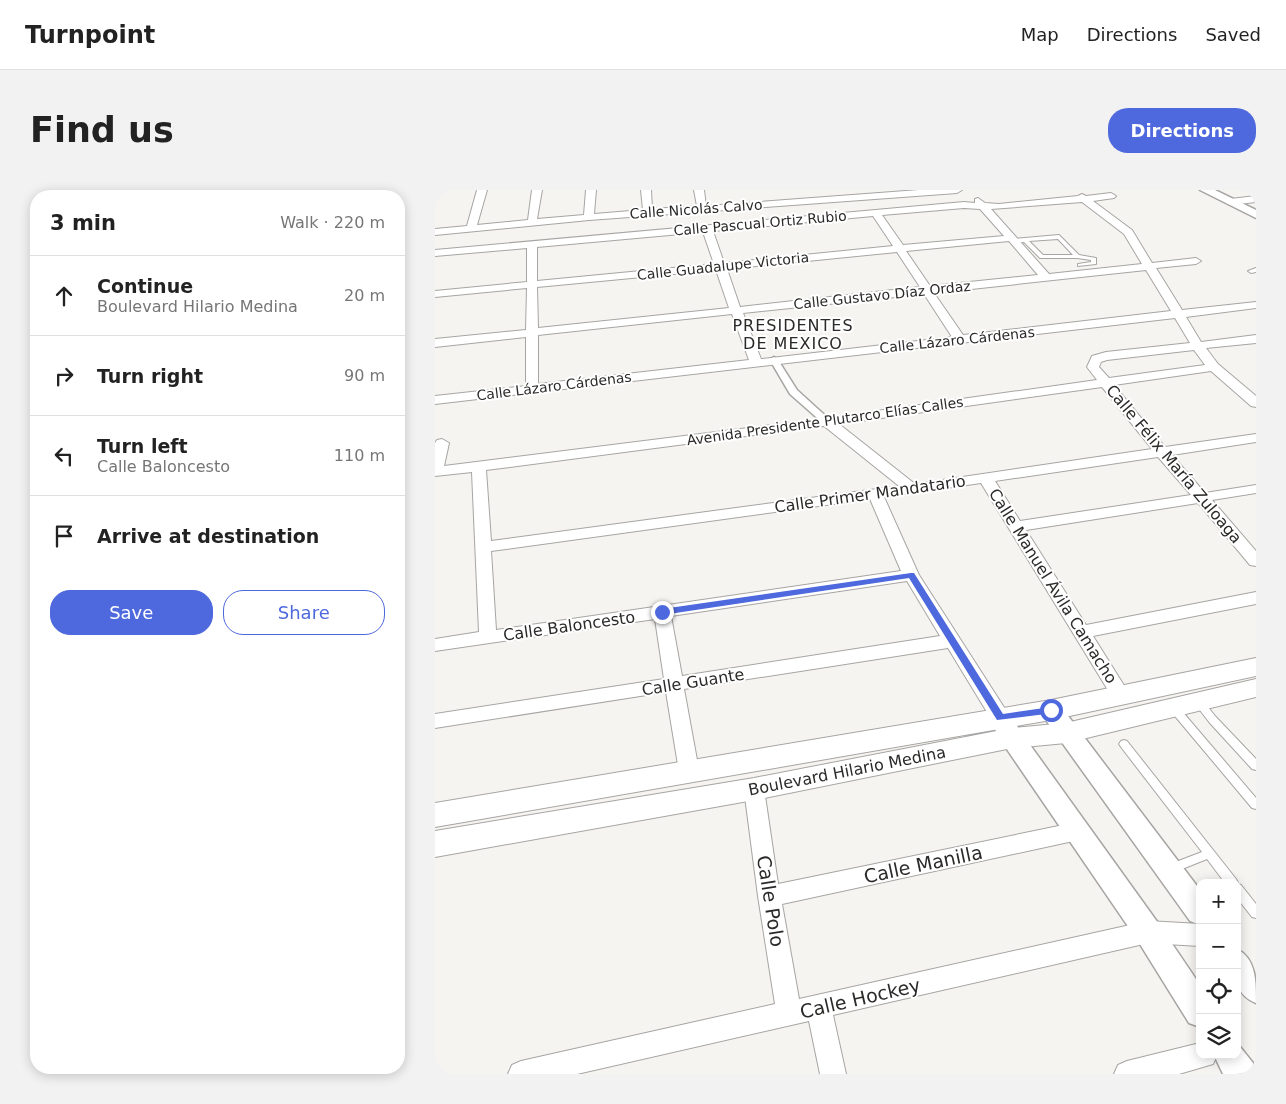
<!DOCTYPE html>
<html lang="en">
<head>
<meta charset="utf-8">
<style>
	body { margin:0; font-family:"DejaVu Sans",sans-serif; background:#f2f2f2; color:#222 }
	.controls { position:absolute; right:15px; bottom:15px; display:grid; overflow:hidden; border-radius:10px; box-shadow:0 2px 12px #0003 }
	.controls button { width:45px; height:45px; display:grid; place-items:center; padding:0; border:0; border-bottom:1px solid #e0e0e0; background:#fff; color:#222; font:25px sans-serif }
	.stop { position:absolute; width:15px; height:15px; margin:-11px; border:4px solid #4e68dd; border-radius:50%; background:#fff }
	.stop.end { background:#4e68dd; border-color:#fff; box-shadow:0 1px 5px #0008 }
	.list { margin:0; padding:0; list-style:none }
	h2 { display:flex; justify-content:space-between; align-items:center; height:65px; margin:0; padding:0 20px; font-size:21px }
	h2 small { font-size:16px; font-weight:400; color:#767676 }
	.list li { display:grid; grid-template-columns:32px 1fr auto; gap:15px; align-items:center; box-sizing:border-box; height:80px; padding:0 20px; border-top:1px solid #e0e0e0 }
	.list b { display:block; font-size:19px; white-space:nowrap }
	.list p { margin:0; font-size:16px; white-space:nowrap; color:#767676 }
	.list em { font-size:16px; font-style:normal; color:#767676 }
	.actions { display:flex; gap:10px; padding:15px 20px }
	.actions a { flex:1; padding:11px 0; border:1px solid #4e68dd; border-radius:20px; text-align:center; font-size:18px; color:#4e68dd }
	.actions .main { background:#4e68dd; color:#fff }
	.icon { flex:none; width:28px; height:28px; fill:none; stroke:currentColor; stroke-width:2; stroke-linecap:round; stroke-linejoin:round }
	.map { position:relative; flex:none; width:821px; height:884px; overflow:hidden; border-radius:20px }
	header { display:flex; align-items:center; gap:30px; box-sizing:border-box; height:70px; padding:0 25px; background:#fff; border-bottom:1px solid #e0e0e0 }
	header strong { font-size:24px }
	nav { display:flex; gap:28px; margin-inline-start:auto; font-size:18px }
	.intro { display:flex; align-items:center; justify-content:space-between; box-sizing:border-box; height:120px; padding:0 30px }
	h1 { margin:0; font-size:35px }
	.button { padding:12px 22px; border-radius:20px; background:#4e68dd; color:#fff; font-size:18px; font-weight:700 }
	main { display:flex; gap:30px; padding:0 30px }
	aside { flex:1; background:#fff; border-radius:20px; box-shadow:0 2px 12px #0003 }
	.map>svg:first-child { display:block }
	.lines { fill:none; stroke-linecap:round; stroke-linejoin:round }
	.service-casing { stroke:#a7a5a3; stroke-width:2 }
	.pedestrian-casing { stroke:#a7a5a3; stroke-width:3 }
	.minor-casing { stroke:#a7a5a3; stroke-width:2 }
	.tertiary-casing { stroke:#a7a5a3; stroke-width:3 }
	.secondary-casing { stroke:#a7a5a3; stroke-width:2 }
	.service { fill:#fff; fill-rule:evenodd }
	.pedestrian { fill:#fff; fill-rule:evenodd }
	.minor { fill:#fff; fill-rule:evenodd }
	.tertiary { fill:#fff; fill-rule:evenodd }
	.secondary { fill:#fff; fill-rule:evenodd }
	.route { fill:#4e68dd }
	.labels { text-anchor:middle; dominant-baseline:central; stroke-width:4; stroke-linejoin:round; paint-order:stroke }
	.far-street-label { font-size:14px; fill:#2b2a29; stroke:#fff }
	.far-quarter-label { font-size:16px; letter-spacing:1px; fill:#2b2a29; stroke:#fff }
	.street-label { font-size:16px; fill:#2b2a29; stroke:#fff }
	.near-street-label { font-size:19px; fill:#2b2a29; stroke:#fff }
</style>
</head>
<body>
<header>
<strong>Turnpoint</strong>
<nav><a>Map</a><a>Directions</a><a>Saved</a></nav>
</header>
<div class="intro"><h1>Find us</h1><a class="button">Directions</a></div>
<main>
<aside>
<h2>3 min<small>Walk · 220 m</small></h2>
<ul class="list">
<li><svg class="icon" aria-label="ahead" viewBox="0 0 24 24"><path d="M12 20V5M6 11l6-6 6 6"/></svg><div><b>Continue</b><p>Boulevard Hilario Medina</p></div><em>20 m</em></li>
<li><svg class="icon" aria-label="right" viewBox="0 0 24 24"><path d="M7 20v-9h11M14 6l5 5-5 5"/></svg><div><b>Turn right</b></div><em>90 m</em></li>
<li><svg class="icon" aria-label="left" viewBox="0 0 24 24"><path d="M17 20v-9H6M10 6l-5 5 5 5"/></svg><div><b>Turn left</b><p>Calle Baloncesto</p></div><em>110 m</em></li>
<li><svg class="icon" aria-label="arrive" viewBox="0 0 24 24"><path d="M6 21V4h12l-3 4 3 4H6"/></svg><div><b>Arrive at destination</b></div></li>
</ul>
<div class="actions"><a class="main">Save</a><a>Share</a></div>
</aside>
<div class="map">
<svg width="821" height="884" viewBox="0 0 821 884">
	<rect width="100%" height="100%" fill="#f6f4f1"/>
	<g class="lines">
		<g class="service-casing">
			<path id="service" d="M624,45L644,65L661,68V74L643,76V74L656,72V70L642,68H605L589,52L578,53L575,51L578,49ZM623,49L638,65H608L594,51Z
				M821,78V82L816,83L813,81Z
				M763,507L766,508L780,526L821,569V580L817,579L774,532L758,511L760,508Z
				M737,512L740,513L821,608V619L817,618L734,519L732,516L734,513Z
				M689,550L692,551L801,689L803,693L802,694L790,693L772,669L737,683L733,681L732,678L733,675L767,662L686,557L684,554L686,551Z
				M802,694L806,695L821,714V728L817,727L802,708Z"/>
		</g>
		<g class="pedestrian-casing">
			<path id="pedestrian" d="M339,167L343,170L362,200L395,230V234H389L355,204L335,170Z"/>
		</g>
		<g class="minor-casing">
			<path id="minor" d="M42,0H52L42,35L93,30L97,0H107L102,29L149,25L151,0H161L159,24L208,20L206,0H216L217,19L262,16L259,0H269L271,16L484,0H527L522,3L154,30L0,45V39L32,36Z
				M676,3L681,6L679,8L658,11L697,40L717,73L761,68L766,71L761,74L721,78L747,120L821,112V118L751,127L766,152L821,145V153L771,158L783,174L821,206V217L816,216L776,181L679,195L730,257L821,244V252L737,265L770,303L821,295V303L777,310L821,361V376L815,375L763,313L591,340L651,435L821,402V414L658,446L695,505L693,510L686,512L679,510L546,293L449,307L484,385L572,522L575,527L572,532L565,534L558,532L513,458L249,499L264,581L261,587L254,589L247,587L244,581L231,502L0,538V524L229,489L220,429L0,461V449L44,442L37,282L0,286V253L2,250L7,249L14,253L9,276L392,228L662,190L652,177L657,166L671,162L755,153L740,128L0,214V206L91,196V147L0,157V149L91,140L92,98L0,107V101L92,92V58L0,66V60L529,12L540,13V9L543,8L550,13L564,14L643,6L647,4L651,6ZM647,12L689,44L707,74L614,84L556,19ZM529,18L545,19L569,46L468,55L447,25ZM438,26L458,56L289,73L278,41ZM268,42L279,74L102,91V57ZM574,51L603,85L495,96L471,61ZM462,62L485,97L305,117L292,79ZM281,80L294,118L103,138L102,97ZM711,80L736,121L528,145L499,103ZM489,104L517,147L326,169L308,123ZM297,124L314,170L103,194V145ZM759,160L770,175L674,188L664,177L666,172L672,170ZM667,197L717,259L480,294L404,234ZM389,236L464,296L56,351L51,280ZM723,267L756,305L585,331L560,291ZM435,309L466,381L61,440L56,361ZM472,391L505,446L247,486L236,426Z
				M821,6V12L795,15L790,12L795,9Z
				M319,591L326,593L329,599L343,694L643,632L651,635L654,641L651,647L643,650L347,714L364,809L713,731L765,734V756L713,753L398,825L411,884H385L374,831L142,884H73L77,875L86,871L340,814L323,706L309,599L312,593Z
				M765,853V865H782L778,874L744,884H679L683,875L692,871Z"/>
		</g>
		<g class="tertiary-casing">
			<path id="tertiary" d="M765,0H780L821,20V28Z
				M616,511L624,514L765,700V735L755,731L608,526L604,520L608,514Z
				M565,518L573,521L585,541L723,733L765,795V837L754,833L703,751L569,555L553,527L557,521Z
				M802,759C821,769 821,790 821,813C796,803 802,782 802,759Z
				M802,853L818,873L821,884H788L779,865H802Z"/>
		</g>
		<g class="secondary-casing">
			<path id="secondary" d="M821,468V486L616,530L0,637V613L616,510Z
				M821,489V507L631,553L577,558L319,610L0,667V641L319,588L577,538L631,533Z"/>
		</g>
		<use href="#service" class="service"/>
		<use href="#pedestrian" class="pedestrian"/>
		<use href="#minor" class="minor"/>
		<use href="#tertiary" class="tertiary"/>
		<use href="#secondary" class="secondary"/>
	</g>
	<path class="route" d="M476,383H479L568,524L616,517L619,518V523L562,530L474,388L227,425L223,422L227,419Z"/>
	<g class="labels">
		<g class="far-street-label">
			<text transform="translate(261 19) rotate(-4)">Calle Nicolás Calvo</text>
			<text transform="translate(325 33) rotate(-5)">Calle Pascual Ortiz Rubio</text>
			<text transform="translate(288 76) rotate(-6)">Calle Guadalupe Victoria</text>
			<text transform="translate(447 105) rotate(-6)">Calle Gustavo Díaz Ordaz</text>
			<text transform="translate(522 150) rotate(-6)">Calle Lázaro Cárdenas</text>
			<text transform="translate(119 196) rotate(-7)">Calle Lázaro Cárdenas</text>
			<text transform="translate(390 231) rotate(-8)">Avenida Presidente Plutarco Elías Calles</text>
		</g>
		<g class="far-quarter-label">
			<text x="358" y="135">PRESIDENTES<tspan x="358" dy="18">DE MEXICO</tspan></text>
		</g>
		<g class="street-label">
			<text transform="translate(739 274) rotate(50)">Calle Félix María Zuloaga</text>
			<text transform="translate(435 304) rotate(-8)">Calle Primer Mandatario</text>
			<text transform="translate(618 396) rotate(58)">Calle Manuel Ávila Camacho</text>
			<text transform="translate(134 436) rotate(-8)">Calle Baloncesto</text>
			<text transform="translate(258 492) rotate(-9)">Calle Guante</text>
			<text transform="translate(412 581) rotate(-11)">Boulevard Hilario Medina</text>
		</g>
		<g class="near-street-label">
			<text transform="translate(488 674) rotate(-12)">Calle Manilla</text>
			<text transform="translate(336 711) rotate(81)">Calle Polo</text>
			<text transform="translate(425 808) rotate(-13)">Calle Hockey</text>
		</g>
	</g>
</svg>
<div class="controls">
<button>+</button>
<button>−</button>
<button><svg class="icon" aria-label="locate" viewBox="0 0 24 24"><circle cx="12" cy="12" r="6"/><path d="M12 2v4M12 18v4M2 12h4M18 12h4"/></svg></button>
<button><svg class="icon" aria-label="layers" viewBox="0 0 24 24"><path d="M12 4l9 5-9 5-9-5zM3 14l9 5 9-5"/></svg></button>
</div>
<div class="stop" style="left:616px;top:520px"></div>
<div class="stop end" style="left:227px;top:422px"></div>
</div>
</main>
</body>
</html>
